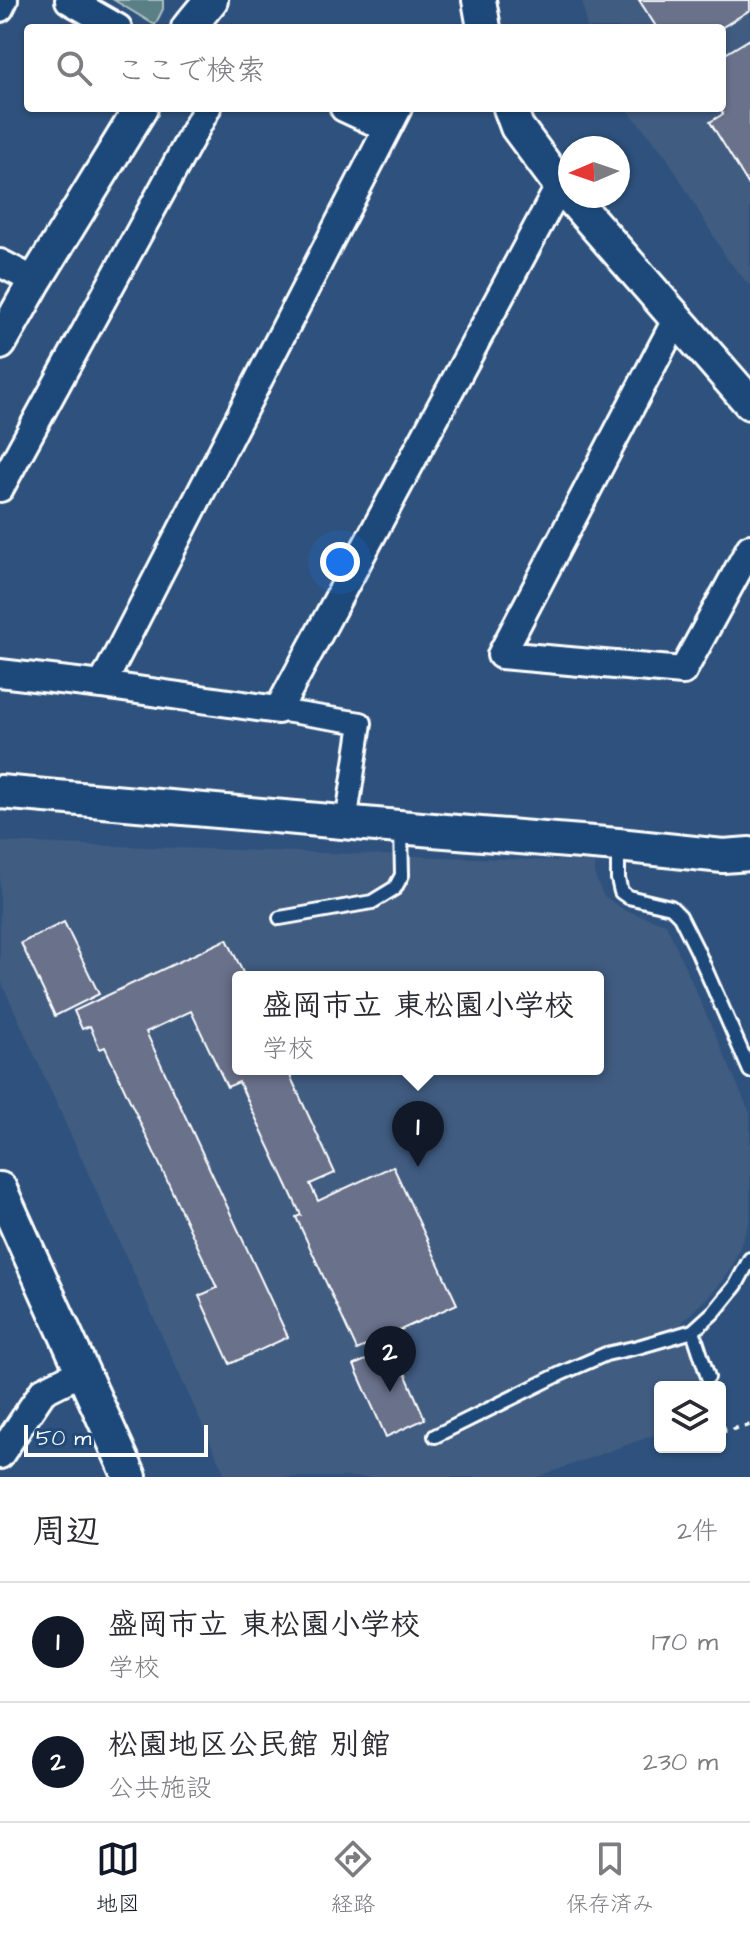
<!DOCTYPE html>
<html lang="ja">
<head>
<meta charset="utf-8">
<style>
	body { margin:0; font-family:"Architects Daughter","Klee One",sans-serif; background:#f7f7f7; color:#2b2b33 }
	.controls { position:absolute; right:24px; bottom:24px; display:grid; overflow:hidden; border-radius:8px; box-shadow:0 2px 6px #0004 }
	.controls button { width:72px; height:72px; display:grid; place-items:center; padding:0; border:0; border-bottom:2px solid #e1e1e2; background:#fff; color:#2b2b33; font:40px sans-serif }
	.compass { position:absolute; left:558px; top:136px; width:72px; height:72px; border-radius:50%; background:#fff; box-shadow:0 2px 6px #0004; rotate:268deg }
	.scale { position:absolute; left:24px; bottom:20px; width:184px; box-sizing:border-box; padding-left:8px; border:4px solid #fff; border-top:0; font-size:22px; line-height:28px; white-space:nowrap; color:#fff; -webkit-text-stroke:6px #1f4a7a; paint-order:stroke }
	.you { position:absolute; left:340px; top:562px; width:28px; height:28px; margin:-20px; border:6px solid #fff; border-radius:50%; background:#1a73e8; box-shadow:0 0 0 12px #1a73e833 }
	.badge { display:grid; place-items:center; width:52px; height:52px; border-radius:50%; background:#111827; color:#fff; font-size:26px; font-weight:700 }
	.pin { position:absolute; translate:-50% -66px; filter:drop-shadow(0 2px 4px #0008) }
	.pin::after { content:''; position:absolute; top:42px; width:28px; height:24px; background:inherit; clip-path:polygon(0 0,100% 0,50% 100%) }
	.popup { position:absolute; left:232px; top:971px; width:372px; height:104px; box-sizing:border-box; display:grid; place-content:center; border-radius:8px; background:#fff; filter:drop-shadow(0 2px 6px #0005); font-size:26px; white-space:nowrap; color:#7c7c81 }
	.popup b { font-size:30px; color:#2b2b33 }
	.popup::after { content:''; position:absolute; left:50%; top:100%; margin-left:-16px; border:16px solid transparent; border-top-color:#fff }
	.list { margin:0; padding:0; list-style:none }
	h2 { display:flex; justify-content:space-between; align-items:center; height:104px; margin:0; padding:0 32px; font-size:34px }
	h2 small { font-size:26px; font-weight:400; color:#7c7c81 }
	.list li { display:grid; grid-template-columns:52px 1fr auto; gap:24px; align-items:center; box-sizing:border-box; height:120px; padding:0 32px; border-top:2px solid #e1e1e2 }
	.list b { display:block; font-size:30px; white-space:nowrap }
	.list p { margin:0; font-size:26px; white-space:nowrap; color:#7c7c81 }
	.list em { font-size:26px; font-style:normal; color:#7c7c81 }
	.icon { flex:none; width:44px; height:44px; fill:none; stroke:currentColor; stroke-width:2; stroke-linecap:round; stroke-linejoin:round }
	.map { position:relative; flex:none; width:750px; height:1477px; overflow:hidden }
	.search { position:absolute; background:#fff; box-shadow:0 2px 6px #0004; left:24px; right:24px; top:24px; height:88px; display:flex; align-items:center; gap:20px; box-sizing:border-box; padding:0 28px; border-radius:8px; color:#7c7c81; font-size:30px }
	.sheet { height:344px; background:#fff }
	nav { display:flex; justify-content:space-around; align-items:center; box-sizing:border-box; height:112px; border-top:2px solid #e1e1e2; background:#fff; font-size:22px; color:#7c7c81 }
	nav a { display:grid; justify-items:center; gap:4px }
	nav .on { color:#111827 }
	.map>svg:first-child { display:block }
	.built { fill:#405b81; fill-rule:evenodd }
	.green { fill:#5a8086; stroke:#acc0c2; stroke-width:2 }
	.building { fill:#69718b; stroke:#fff; stroke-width:2 }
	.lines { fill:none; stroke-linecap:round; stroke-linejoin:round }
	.service-casing { stroke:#fff; stroke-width:18 }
	.pedestrian-casing { stroke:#fff; stroke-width:26 }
	.minor-casing { stroke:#fff; stroke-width:32 }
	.tertiary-casing { stroke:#fff; stroke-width:38 }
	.path { stroke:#fff; stroke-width:4; stroke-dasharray:6 6; stroke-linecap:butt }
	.service { stroke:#1f4a7a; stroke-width:12 }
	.pedestrian { stroke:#1f4a7a; stroke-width:20 }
	.minor { stroke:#1f4a7a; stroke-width:26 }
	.tertiary { stroke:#1f4a7a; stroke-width:32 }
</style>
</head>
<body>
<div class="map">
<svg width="750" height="1477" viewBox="0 0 750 1477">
	<rect width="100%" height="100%" fill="#2e527d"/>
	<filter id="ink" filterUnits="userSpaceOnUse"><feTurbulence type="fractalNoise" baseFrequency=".0125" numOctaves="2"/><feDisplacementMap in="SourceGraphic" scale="16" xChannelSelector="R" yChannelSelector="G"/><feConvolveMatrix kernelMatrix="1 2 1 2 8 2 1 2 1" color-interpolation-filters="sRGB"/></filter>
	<g filter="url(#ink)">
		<path class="built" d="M582,0H750V286L727,259L666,156L626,108H722V28H587Z
			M0,842L594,862L595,876L603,895L624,910L666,924L750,1113V1220L732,1267L717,1288L682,1322L701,1387H660V1433L537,1477H226L0,979ZM238,977H598V1069H238Z"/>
		<path class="green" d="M114,0H163V9L155,25Z"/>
		<path class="building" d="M639,0H750V10L721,28H657Z
			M750,39V187L710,122L723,114L720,108H722V56Z
			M64,922L99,994L55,1016L21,943Z
			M227,939L245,977H238V1069H287L335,1173L310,1184L318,1201L393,1166L457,1304L357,1350L296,1217L301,1215L239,1082L227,1087L191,1011L146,1032L288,1337L230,1364L199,1296L217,1288L105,1047L100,1049L90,1026L82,1029L74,1011Z
			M394,1348L425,1419L386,1437L354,1365Z"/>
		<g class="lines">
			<g class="service-casing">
				<path id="service" d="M618,848V879L621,892L628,897L671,907L680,916L697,950L750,1071
					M280,918L372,902L395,888L402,875L401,827
					M693,1331L708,1377
					M435,1436L560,1374L606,1354L638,1347L693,1331L715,1311L736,1285L750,1259"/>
			</g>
			<g class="pedestrian-casing">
				<path id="pedestrian" d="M278,710L361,723L346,823"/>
			</g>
			<g class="minor-casing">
				<path id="minor" d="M69,0L118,28
					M0,8L4,0
					M344,108L387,128
					M0,263L35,281
					M676,320L501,655L683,671L750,548
					M0,488L207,108
					M0,673L102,685L278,710L560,185
					M102,685L398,108
					M0,1455L43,1391L83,1371"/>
			</g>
			<g class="tertiary-casing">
				<path id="tertiary" d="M479,0L484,28
					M188,28L211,0
					M510,108L517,127L560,185L750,403
					M0,343L35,281L141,108
					M0,792L433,830L618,845L723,856L750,854
					M0,1189L130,1477"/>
			</g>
			<path class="path" d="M720,1415L725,1431L750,1425"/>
			<use href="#service" class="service"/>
			<use href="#pedestrian" class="pedestrian"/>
			<use href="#minor" class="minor"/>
			<use href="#tertiary" class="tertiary"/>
		</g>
	</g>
</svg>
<div class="controls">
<button><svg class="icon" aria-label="layers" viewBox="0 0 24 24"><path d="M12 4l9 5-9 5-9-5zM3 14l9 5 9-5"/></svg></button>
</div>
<svg class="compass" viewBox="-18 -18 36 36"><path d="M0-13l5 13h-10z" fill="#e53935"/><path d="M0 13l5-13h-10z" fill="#7c7c81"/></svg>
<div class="scale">50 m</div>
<div class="you"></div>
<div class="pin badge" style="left:418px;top:1167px">1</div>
<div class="popup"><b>盛岡市立 東松園小学校</b>学校</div>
<div class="pin badge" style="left:390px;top:1392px">2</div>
<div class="search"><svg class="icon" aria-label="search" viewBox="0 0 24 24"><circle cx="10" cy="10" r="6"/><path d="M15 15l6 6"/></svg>ここで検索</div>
</div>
<section class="sheet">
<h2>周辺<small>2件</small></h2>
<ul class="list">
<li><span class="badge">1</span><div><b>盛岡市立 東松園小学校</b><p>学校</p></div><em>170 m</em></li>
<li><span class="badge">2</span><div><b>松園地区公民館 別館</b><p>公共施設</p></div><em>230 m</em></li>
</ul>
</section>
<nav>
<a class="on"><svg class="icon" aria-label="map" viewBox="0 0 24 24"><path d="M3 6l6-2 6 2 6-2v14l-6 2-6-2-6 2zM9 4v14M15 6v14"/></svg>地図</a>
<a><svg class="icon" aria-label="directions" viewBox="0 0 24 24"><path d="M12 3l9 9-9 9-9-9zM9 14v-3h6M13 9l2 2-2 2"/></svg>経路</a>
<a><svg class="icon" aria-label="saved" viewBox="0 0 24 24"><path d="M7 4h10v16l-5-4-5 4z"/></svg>保存済み</a>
</nav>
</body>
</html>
